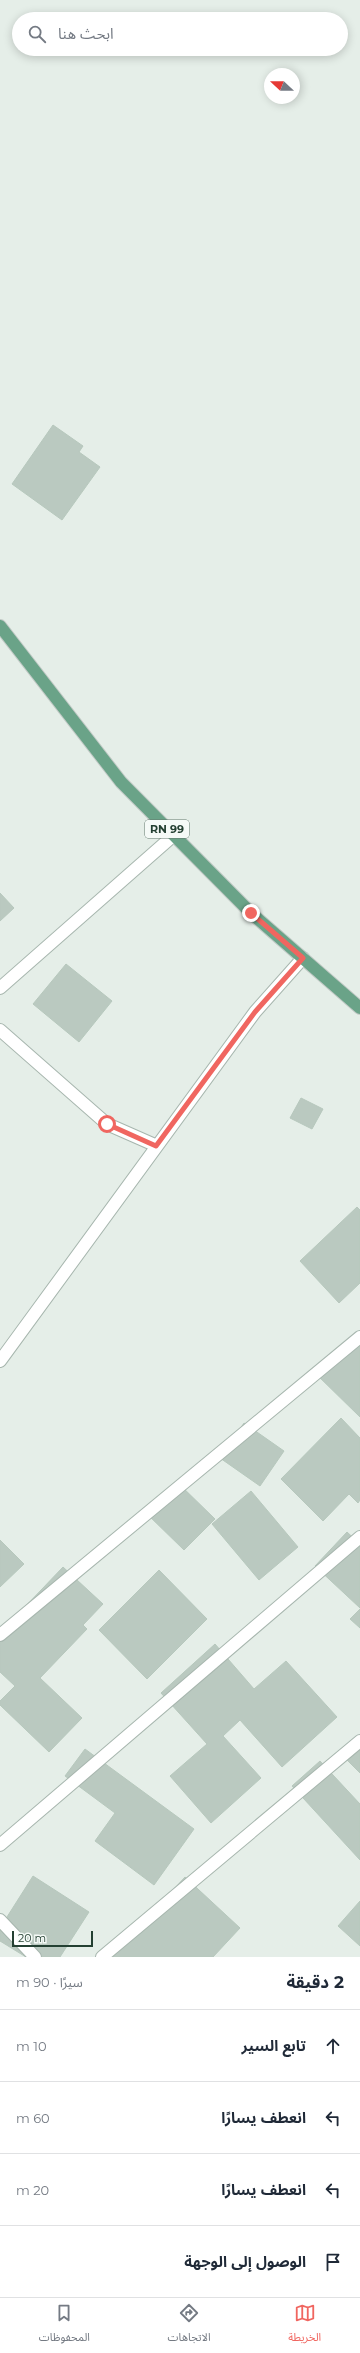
<!DOCTYPE html>
<html lang="ar">
<head>
<meta charset="utf-8">
<style>
	body { margin:0; font-family:Montserrat,"Noto Sans Arabic",sans-serif; background:#f2f2f3; color:#1f2937; direction:rtl }
	.compass { position:absolute; left:264px; top:68px; width:36px; height:36px; border-radius:50%; background:#fff; box-shadow:0 2px 10px #0003; rotate:292deg }
	.scale { position:absolute; left:12px; bottom:10px; width:81px; box-sizing:border-box; padding-left:4px; border:2px solid #244032; border-top:0; font-size:11px; line-height:14px; white-space:nowrap; color:#244032; -webkit-text-stroke:3px #f5faf7; paint-order:stroke }
	.stop { position:absolute; width:12px; height:12px; margin:-9px; border:3px solid #f06660; border-radius:50%; background:#fff }
	.stop.end { background:#f06660; border-color:#fff; box-shadow:0 1px 4px #0008 }
	.list { margin:0; padding:0; list-style:none }
	h2 { display:flex; justify-content:space-between; align-items:center; height:52px; margin:0; padding:0 16px; font-size:17px }
	h2 small { font-size:13px; font-weight:400; color:#747a83 }
	.list li { display:grid; grid-template-columns:26px 1fr auto; gap:12px; align-items:center; box-sizing:border-box; height:72px; padding:0 16px; border-top:1px solid #e0e1e3 }
	.list b { display:block; font-size:15px; white-space:nowrap }
	.list em { font-size:13px; font-style:normal; color:#747a83 }
	.icon { flex:none; width:22px; height:22px; fill:none; stroke:currentColor; stroke-width:2; stroke-linecap:round; stroke-linejoin:round }
	.map { position:relative; flex:none; width:360px; height:1957px; overflow:hidden; direction:ltr }
	.search { position:absolute; background:#fff; box-shadow:0 2px 10px #0003; left:12px; right:12px; top:12px; height:44px; display:flex; align-items:center; gap:10px; box-sizing:border-box; padding:0 14px; border-radius:22px; color:#747a83; font-size:15px }
	.sheet { height:340px; background:#fff }
	nav { display:flex; justify-content:space-around; align-items:center; box-sizing:border-box; height:56px; border-top:1px solid #e0e1e3; background:#fff; font-size:11px; color:#747a83 }
	nav a { display:grid; justify-items:center; gap:2px }
	nav .on { color:#f06660 }
	.map>svg:first-child { display:block }
	.building { fill:#bac9c0; stroke:#b7c8bd }
	.lines { fill:none; stroke-linecap:round; stroke-linejoin:round }
	.minor-casing { stroke:#a7b6ae; stroke-width:14 }
	.primary-casing { stroke:#c2cac6; stroke-width:14 }
	.minor { stroke:#fff; stroke-width:12 }
	.primary { stroke:#6aa388; stroke-width:12 }
	.route { stroke:#f06660; stroke-width:5 }
	.labels { text-anchor:middle; dominant-baseline:central; stroke-width:3.5; stroke-linejoin:round; paint-order:stroke }
	.shield { fill:#f5faf7; stroke:#63786d; stroke-width:1 }
	.shield-label { font-size:11px; font-weight:bold; fill:#244032 }
</style>
</head>
<body>
<div class="map">
<svg width="360" height="1957" viewBox="0 0 360 1957">
	<rect width="100%" height="100%" fill="#e5eee8"/>
	<path class="building" d="M53,425L83,446L79,452L100,467L62,520L12,484Z
		M0,893L14,908L0,921Z
		M66,964L112,1001L79,1042L33,1004Z
		M301,1098L323,1109L312,1129L290,1118Z
		M357,1207L360,1210V1283L339,1303L300,1261Z
		M351,1337L360,1346V1417L315,1373Z
		M341,1418L360,1438V1500L358,1503L349,1494L323,1521L281,1479Z
		M244,1423L284,1451L260,1486L220,1458Z
		M176,1481L215,1519L184,1550L145,1512Z
		M251,1491L298,1547L259,1580L212,1524Z
		M347,1532L360,1544V1608L315,1566Z
		M0,1540L24,1564L0,1587Z
		M63,1567L103,1604L83,1625L87,1629L40,1678L82,1718L49,1752L0,1705V1701L15,1686L0,1672V1633Z
		M159,1570L207,1619L147,1679L99,1630Z
		M360,1609V1628L350,1619Z
		M215,1644L254,1689L286,1661L337,1717L282,1767L240,1720L223,1736L261,1778L211,1823L170,1776L207,1744L161,1693Z
		M360,1746V1773L346,1759Z
		M85,1749L194,1829L154,1885L95,1841L115,1813L65,1776Z
		M320,1761L360,1804V1860L292,1786Z
		M33,1876L89,1912L60,1957H26L0,1941V1928Z
		M185,1877L240,1928L213,1957H111Z
		M360,1901V1946L338,1926Z"/>
	<g class="lines">
		<g class="minor-casing">
			<path id="minor" d="M0,988L174,835
				M0,1030L107,1124L157,1146
				M0,1361L255,1012L303,958
				M0,1635L360,1337
				M0,1845L360,1537
				M0,1920L35,1957
				M102,1957L360,1741"/>
		</g>
		<g class="primary-casing">
			<path id="primary" d="M0,626L121,782L251,913L360,1008"/>
		</g>
		<use href="#minor" class="minor"/>
		<use href="#primary" class="primary"/>
	</g>
	<g class="lines">
		<path class="route" d="M107,1124L156,1146L255,1012L303,958L251,913"/>
	</g>
	<g class="labels">
		<rect class="shield" x="145" y="820" width="44" height="18" rx="3"/>
		<g class="shield-label">
			<text x="167" y="829">RN 99</text>
		</g>
	</g>
</svg>
<svg class="compass" viewBox="-18 -18 36 36"><path d="M0-13l5 13h-10z" fill="#e53935"/><path d="M0 13l5-13h-10z" fill="#747a83"/></svg>
<div class="scale">20 m</div>
<div class="stop" style="left:107px;top:1124px"></div>
<div class="stop end" style="left:251px;top:913px"></div>
<div class="search"><svg class="icon" aria-label="search" viewBox="0 0 24 24"><circle cx="10" cy="10" r="6"/><path d="M15 15l6 6"/></svg>ابحث هنا</div>
</div>
<section class="sheet">
<h2>2 دقيقة<small>سيرًا · 90 m</small></h2>
<ul class="list">
<li><svg class="icon" aria-label="ahead" viewBox="0 0 24 24"><path d="M12 20V5M6 11l6-6 6 6"/></svg><div><b>تابع السير</b></div><em>10 m</em></li>
<li><svg class="icon" aria-label="left" viewBox="0 0 24 24"><path d="M17 20v-9H6M10 6l-5 5 5 5"/></svg><div><b>انعطف يسارًا</b></div><em>60 m</em></li>
<li><svg class="icon" aria-label="left" viewBox="0 0 24 24"><path d="M17 20v-9H6M10 6l-5 5 5 5"/></svg><div><b>انعطف يسارًا</b></div><em>20 m</em></li>
<li><svg class="icon" aria-label="arrive" viewBox="0 0 24 24"><path d="M6 21V4h12l-3 4 3 4H6"/></svg><div><b>الوصول إلى الوجهة</b></div></li>
</ul>
</section>
<nav>
<a class="on"><svg class="icon" aria-label="map" viewBox="0 0 24 24"><path d="M3 6l6-2 6 2 6-2v14l-6 2-6-2-6 2zM9 4v14M15 6v14"/></svg>الخريطة</a>
<a><svg class="icon" aria-label="directions" viewBox="0 0 24 24"><path d="M12 3l9 9-9 9-9-9zM9 14v-3h6M13 9l2 2-2 2"/></svg>الاتجاهات</a>
<a><svg class="icon" aria-label="saved" viewBox="0 0 24 24"><path d="M7 4h10v16l-5-4-5 4z"/></svg>المحفوظات</a>
</nav>
</body>
</html>
